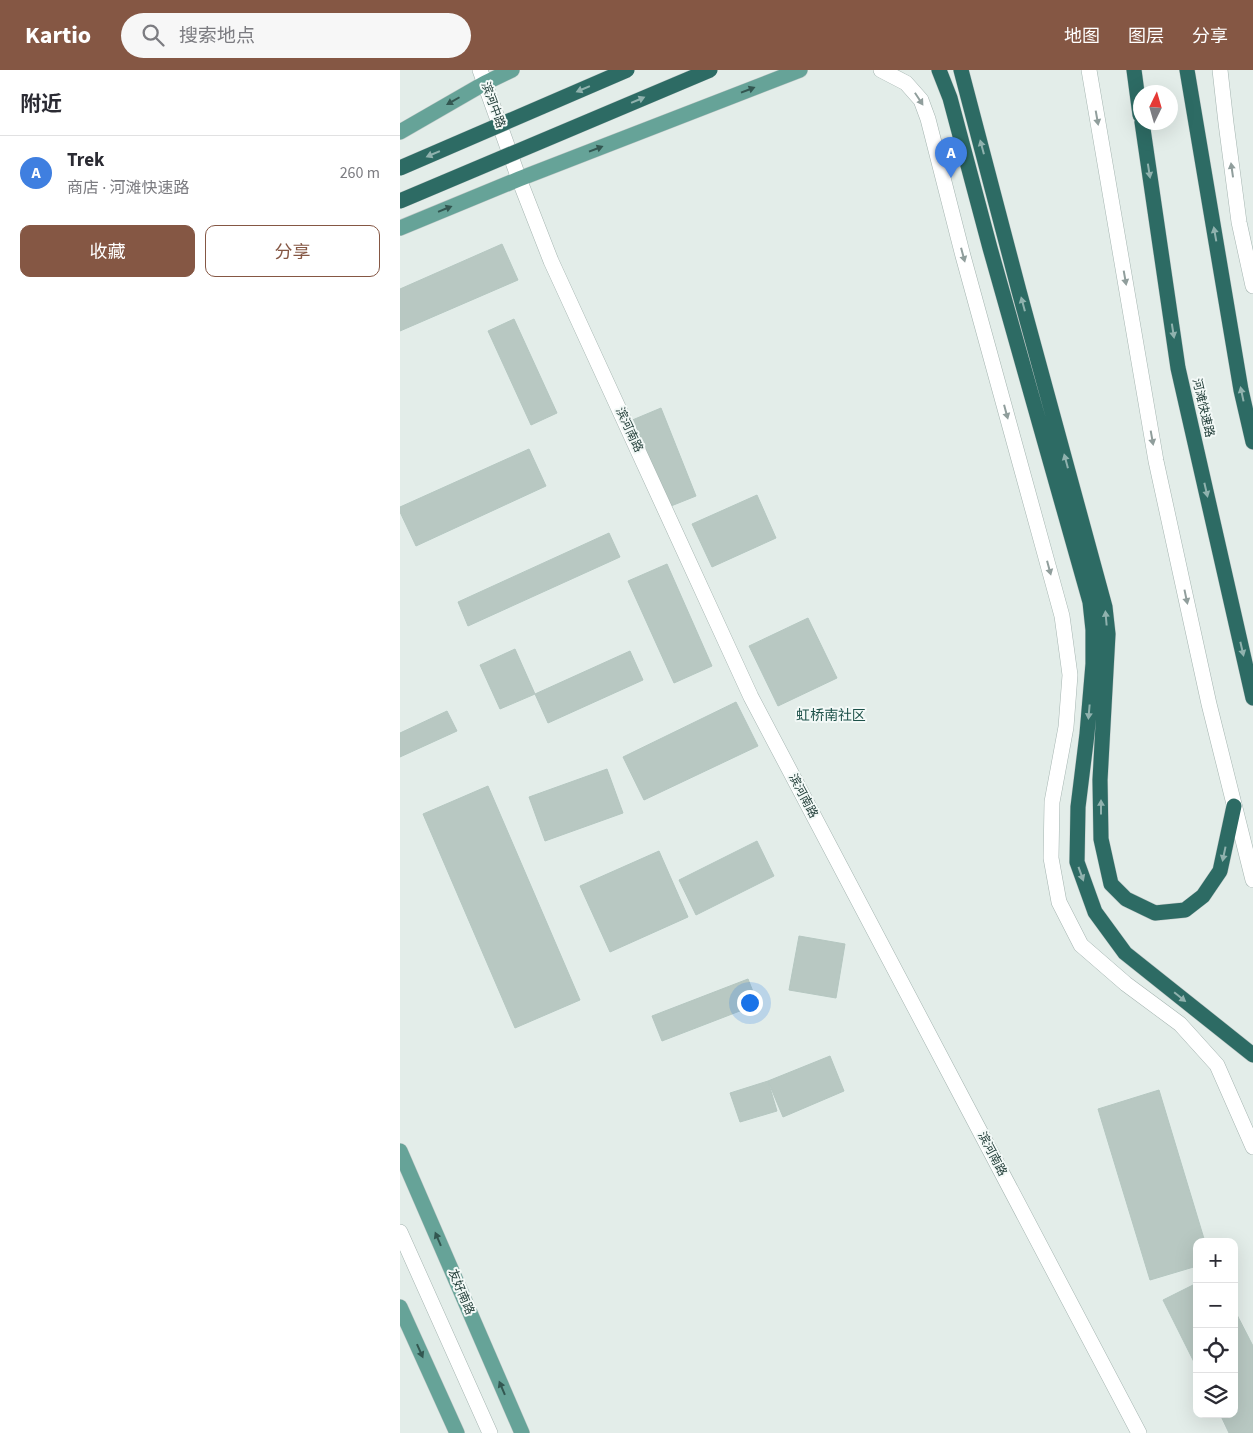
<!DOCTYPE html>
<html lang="zh">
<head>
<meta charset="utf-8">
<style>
	body { margin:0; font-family:"Source Sans 3","Noto Sans SC",sans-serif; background:#f7f7f7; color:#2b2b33 }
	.controls { position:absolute; right:15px; bottom:15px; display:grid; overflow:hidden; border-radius:10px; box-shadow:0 5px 20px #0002 }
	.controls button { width:45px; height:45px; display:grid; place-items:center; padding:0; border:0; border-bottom:1px solid #e1e1e2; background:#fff; color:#2b2b33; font:25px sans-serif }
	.compass { position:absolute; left:733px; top:15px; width:45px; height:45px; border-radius:50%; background:#fff; box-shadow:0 5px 20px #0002; rotate:5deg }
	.you { position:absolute; left:349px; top:932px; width:18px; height:18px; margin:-12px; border:4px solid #fff; border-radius:50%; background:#1a73e8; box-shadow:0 0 0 8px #1a73e833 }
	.badge { display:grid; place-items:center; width:32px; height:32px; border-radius:50%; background:#855744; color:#fff; font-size:16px; font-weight:700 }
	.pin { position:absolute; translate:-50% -41px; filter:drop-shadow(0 1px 2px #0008) }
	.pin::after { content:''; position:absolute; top:26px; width:18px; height:15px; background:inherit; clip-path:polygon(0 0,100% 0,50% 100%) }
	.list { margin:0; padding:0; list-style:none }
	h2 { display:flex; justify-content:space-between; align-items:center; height:65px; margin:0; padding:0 20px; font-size:21px }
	h2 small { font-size:16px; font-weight:400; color:#7c7c81 }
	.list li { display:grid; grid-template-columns:32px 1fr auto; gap:15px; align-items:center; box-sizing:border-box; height:75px; padding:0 20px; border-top:1px solid #e1e1e2 }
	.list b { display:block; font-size:19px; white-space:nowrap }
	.list p { margin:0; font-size:16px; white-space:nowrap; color:#7c7c81 }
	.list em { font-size:16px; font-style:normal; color:#7c7c81 }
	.actions { display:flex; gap:10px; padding:15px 20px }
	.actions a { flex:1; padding:11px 0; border:1px solid #855744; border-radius:10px; text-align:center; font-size:18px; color:#855744 }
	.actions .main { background:#855744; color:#fff }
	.icon { flex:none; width:28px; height:28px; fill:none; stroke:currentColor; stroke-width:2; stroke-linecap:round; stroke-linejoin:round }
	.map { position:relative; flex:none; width:853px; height:1363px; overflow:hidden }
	header { display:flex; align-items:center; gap:30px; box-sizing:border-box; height:70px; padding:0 25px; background:#855744; color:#fff }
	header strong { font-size:24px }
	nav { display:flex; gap:28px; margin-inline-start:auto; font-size:18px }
	.search { width:350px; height:45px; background:#f7f7f7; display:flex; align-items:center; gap:12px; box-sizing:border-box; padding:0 18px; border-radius:28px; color:#7c7c81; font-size:19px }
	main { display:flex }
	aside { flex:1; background:#fff }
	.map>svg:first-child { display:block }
	.building { fill:#b8c8c2; stroke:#b5c7c1 }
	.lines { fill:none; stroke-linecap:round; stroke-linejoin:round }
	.minor-casing { stroke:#a5b5b1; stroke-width:16 }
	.major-casing { stroke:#c1c9c8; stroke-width:16 }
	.highway-casing { stroke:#c1c9c8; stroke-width:16 }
	.minor { stroke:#fff; stroke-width:15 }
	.major { stroke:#66a398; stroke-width:15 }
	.highway { stroke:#2d6b64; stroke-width:15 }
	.highway-bridge-casing { stroke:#c1c9c8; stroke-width:16; stroke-linecap:butt }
	.highway-bridge { stroke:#2d6b64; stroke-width:15 }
	.oneway { fill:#90b2ae }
	.oneway2 { fill:#335751 }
	.oneway3 { fill:#909e9c }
	.labels { text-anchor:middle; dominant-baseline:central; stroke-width:4; stroke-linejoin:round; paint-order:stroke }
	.street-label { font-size:12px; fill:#223e39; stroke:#f3f9f7 }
	.neighbourhood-label { font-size:14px; fill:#1d5149; stroke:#f3f9f7 }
</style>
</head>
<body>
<header>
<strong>Kartio</strong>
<div class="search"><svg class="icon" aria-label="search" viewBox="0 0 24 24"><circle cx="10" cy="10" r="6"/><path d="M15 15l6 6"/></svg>搜索地点</div>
<nav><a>地图</a><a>图层</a><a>分享</a></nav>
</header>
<main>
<aside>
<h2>附近<small></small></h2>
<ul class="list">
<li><span class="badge" style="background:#3f7fe0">A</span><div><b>Trek</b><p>商店 · 河滩快速路</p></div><em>260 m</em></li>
</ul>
<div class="actions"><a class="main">收藏</a><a>分享</a></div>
</aside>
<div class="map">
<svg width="853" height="1363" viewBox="0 0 853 1363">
	<rect width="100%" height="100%" fill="#e3ede9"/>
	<path class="building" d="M102,174L118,210L0,261V219Z
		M114,249L157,343L131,355L88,261Z
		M261,338L296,426L266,438L230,351Z
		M129,379L146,416L16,476L0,442V437Z
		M357,425L376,468L312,497L292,454Z
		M209,463L220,487L68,556L58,532Z
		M267,494L312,596L274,613L228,511Z
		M408,548L437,608L378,636L349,576Z
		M115,579L135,624L100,639L80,595Z
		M230,581L243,610L148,653L135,624Z
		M336,632L358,676L244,730L223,687Z
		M47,641L57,661L0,687V663Z
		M207,699L223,743L145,771L129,727Z
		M88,716L180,930L115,958L23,744Z
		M357,771L374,806L296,845L279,810Z
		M259,781L288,847L210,882L180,816Z
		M399,866L445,874L436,928L389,920Z
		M348,909L358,934L262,971L252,946Z
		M430,986L444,1021L383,1047L368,1011Z
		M368,1011L377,1041L340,1052L330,1023Z
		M759,1020L805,1172H797V1196L750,1210L698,1039Z
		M797,1213V1298L763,1230Z
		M834,1239L853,1276V1363H829L820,1344H834Z"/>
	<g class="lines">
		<g class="minor-casing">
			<path id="minor" d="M80,0L119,109L151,191L351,627L739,1363
				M481,0L506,13L521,30L528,49L563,186L662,546L670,605L666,657L652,732L651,788L659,832L681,875L726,914L780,954L817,995L853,1077
				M689,0L756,391L809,634L853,810
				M820,0L826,53L839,152L853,216
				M0,1162L90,1363"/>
		</g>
		<g class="major-casing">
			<path id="major" d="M0,62L85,13L112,0
				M0,158L119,109L400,0
				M0,1081L122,1363
				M0,1237L57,1363"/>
		</g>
		<g class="highway-casing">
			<path id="highway" d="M539,0L550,28L590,178L690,532L693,560V594L687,664L678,737L677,792L695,842L725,883L853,985
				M561,0L619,221L705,537L708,564L700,710L701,769L711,814L726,829L755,843L785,840L803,826L820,801L834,736
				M734,0L740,45
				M787,0L841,320L853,372
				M742,52L778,298L853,628"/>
		</g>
		<use href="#minor" class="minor"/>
		<use href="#major" class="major"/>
		<use href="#highway" class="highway"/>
		<g class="highway-bridge-casing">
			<path id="highway-bridge" d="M0,98L227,0
				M0,131L310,0"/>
		</g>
		<use href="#highway-bridge" class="highway-bridge"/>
	</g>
	<defs><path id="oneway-solid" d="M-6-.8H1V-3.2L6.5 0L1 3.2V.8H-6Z" transform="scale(1.25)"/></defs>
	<g class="oneway">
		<use href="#oneway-solid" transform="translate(183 19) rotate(157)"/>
		<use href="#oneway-solid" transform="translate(238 30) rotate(-23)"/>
		<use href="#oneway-solid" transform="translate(582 77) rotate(-105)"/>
		<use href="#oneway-solid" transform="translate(33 84) rotate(157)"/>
		<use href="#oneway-solid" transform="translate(749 101) rotate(81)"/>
		<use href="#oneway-solid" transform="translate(815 164) rotate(-100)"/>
		<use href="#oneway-solid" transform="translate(623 234) rotate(-105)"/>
		<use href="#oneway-solid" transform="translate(773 261) rotate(81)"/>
		<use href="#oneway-solid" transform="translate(842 324) rotate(-102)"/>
		<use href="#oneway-solid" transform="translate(666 391) rotate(-105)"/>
		<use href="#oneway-solid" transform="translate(806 420) rotate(77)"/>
		<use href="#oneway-solid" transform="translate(706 548) rotate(-95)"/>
		<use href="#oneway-solid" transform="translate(842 579) rotate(77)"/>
		<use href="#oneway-solid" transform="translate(689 642) rotate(95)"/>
		<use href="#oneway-solid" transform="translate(701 737) rotate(-90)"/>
		<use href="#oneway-solid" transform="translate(824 784) rotate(102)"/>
		<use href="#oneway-solid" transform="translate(681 804) rotate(70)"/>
		<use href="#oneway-solid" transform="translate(780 927) rotate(39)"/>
	</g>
	<g class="oneway2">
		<use href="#oneway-solid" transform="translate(348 20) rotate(-21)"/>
		<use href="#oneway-solid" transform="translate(53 31) rotate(150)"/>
		<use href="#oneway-solid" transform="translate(196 79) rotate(-21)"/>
		<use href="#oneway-solid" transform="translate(45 139) rotate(-22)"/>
		<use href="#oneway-solid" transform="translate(38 1169) rotate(-113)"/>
		<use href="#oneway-solid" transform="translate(20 1281) rotate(66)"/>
		<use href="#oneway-solid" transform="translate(102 1318) rotate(-113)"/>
	</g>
	<g class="oneway3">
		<use href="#oneway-solid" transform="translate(519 29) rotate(57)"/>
		<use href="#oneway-solid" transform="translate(697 48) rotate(80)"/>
		<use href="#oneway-solid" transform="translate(832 100) rotate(-98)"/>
		<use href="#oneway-solid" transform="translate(563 185) rotate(75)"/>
		<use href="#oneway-solid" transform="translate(725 208) rotate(80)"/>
		<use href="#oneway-solid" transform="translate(606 342) rotate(75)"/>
		<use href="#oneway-solid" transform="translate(752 368) rotate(80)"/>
		<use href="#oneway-solid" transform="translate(649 498) rotate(75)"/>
		<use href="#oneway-solid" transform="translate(786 527) rotate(78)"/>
	</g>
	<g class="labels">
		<g class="street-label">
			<text transform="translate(93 35) rotate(70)">滨河中路</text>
			<text transform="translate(803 338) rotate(77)">河滩快速路</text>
			<text transform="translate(229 360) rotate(65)">滨河南路</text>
			<text transform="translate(403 726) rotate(62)">滨河南路</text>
			<text transform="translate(592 1084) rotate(62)">滨河南路</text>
			<text transform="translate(61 1222) rotate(67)">友好南路</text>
		</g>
		<g class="neighbourhood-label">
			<text x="431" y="646">虹桥南社区</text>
		</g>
	</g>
</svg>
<div class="controls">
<button>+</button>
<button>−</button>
<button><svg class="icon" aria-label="locate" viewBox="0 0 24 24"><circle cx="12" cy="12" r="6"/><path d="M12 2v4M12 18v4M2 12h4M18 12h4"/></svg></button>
<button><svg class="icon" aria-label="layers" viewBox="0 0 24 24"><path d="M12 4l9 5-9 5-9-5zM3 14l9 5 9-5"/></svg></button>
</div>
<svg class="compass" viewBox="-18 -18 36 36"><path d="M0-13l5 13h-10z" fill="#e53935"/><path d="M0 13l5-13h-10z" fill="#7c7c81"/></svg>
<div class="you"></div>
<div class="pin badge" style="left:551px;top:108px;background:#3f7fe0">A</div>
</div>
</main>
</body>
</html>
